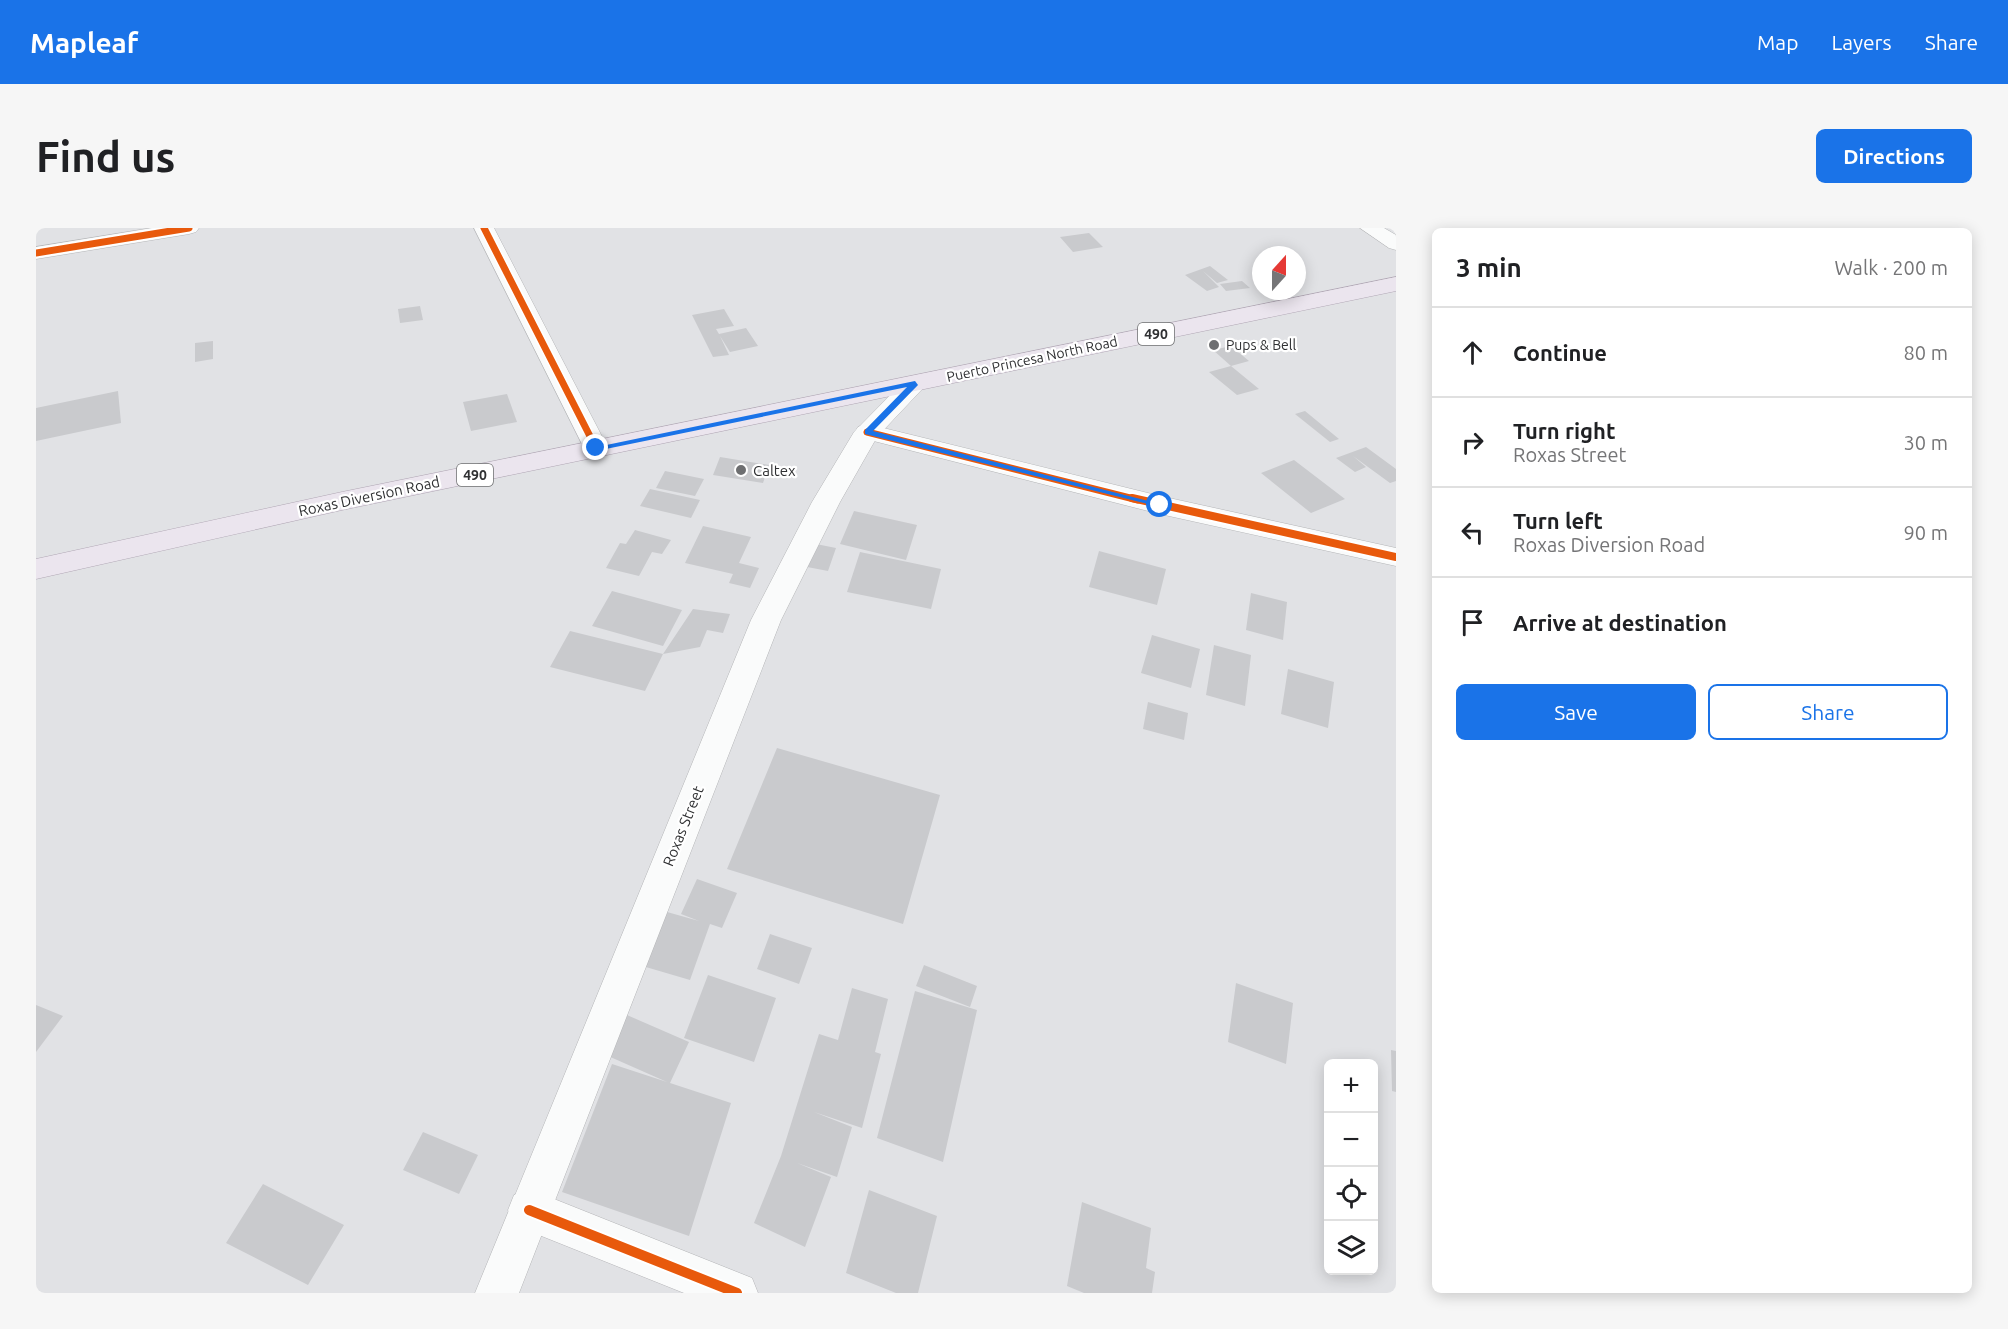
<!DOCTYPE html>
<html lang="en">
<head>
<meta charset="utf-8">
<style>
	body { margin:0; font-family:Ubuntu,sans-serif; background:#f6f6f6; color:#202124 }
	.controls { position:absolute; right:18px; bottom:18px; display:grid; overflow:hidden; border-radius:9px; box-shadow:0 3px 15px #0003 }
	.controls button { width:54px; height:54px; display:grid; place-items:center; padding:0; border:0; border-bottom:2px solid #e0e0e0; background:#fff; color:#202124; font:30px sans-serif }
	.compass { position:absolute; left:1216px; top:18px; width:54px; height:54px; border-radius:50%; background:#fff; box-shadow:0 3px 15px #0003; rotate:21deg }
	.stop { position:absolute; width:18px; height:18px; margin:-14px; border:4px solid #1a73e8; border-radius:50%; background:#fff }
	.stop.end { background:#1a73e8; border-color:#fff; box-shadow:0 2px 6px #0008 }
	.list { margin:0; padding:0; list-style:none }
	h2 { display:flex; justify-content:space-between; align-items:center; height:78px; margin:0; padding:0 24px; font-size:26px }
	h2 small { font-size:20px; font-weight:400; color:#757577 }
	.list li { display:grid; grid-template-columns:39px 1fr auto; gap:18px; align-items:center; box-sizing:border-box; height:90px; padding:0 24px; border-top:2px solid #e0e0e0 }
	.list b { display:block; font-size:22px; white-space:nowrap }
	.list p { margin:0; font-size:20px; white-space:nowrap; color:#757577 }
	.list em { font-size:20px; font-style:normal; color:#757577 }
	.actions { display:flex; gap:12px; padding:18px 24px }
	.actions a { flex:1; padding:14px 0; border:2px solid #1a73e8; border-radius:9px; text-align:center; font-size:21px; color:#1a73e8 }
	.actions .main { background:#1a73e8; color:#fff }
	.icon { flex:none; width:33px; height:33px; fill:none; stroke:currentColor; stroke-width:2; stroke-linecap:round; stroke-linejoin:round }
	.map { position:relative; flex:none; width:1360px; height:1065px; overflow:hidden; border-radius:9px }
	header { display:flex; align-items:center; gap:36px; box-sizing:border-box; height:84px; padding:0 30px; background:#1a73e8; color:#fff }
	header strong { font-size:28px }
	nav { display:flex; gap:33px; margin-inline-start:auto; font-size:21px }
	.intro { display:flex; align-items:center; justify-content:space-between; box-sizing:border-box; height:144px; padding:0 36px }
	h1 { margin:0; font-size:42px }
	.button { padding:15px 27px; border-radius:9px; background:#1a73e8; color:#fff; font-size:21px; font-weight:700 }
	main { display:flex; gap:36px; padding:0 36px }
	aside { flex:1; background:#fff; border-radius:9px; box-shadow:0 3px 15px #0003 }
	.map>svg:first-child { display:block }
	.building { fill:#c9cacd }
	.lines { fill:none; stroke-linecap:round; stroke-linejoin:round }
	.minor-casing { stroke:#b4b5b7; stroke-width:1 }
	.secondary-casing { stroke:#b4b5b7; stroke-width:1 }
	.primary-casing { stroke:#b0a6b4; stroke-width:1 }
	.minor { fill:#fafbfb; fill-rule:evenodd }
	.secondary { fill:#fafbfb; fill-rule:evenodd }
	.primary { fill:#ebe5ee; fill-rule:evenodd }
	.cycleway-far2-casing { stroke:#fff; stroke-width:10 }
	.cycleway-far1-casing { stroke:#fff; stroke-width:12 }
	.cycleway-casing { stroke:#fff; stroke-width:14 }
	.cycleway-far2 { stroke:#e8590c; stroke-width:7 }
	.cycleway-far1 { stroke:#e8590c; stroke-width:8 }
	.cycleway { stroke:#e8590c; stroke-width:10 }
	.route { fill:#1a73e8 }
	.poi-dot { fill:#6e6f71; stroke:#fff; stroke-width:2 }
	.labels { text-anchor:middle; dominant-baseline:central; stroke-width:4.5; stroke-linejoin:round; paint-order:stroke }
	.shield { fill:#fff; stroke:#6e6f70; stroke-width:1.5 }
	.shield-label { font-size:14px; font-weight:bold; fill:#303133 }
	.far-poi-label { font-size:14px; fill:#303133; stroke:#fff; text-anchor:start }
	.far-street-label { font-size:14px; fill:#303133; stroke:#fff }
	.poi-label { font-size:15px; fill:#303133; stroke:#fff; text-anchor:start }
	.street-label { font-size:15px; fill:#303133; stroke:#fff }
</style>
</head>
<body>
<header>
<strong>Mapleaf</strong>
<nav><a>Map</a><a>Layers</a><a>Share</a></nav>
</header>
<div class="intro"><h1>Find us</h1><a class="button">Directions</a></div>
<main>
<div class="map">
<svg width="1360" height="1065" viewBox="0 0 1360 1065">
	<rect width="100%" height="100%" fill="#e1e2e5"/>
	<path class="building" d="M1053,5L1067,19L1037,24L1024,9Z
		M1174,38L1192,52L1181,55L1167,43L1183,59L1171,63L1149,47Z
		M1206,53L1214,60L1190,63L1184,56Z
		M384,78L387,92L364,95L362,81Z
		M688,81L698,98L680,101L683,106L710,100L722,118L694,124L684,108L693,127L677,129L656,87Z
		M177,113V131L159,134V115Z
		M1195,118L1213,133L1195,138L1177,122Z
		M1195,138L1223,161L1201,167L1173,144Z
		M82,163L85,195L0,213V180Z
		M471,166L481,194L435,203L427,174Z
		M1269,183L1303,211L1294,214L1259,186Z
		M1330,219L1360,241V253L1354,255L1317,228L1330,239L1319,244L1300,230Z
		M684,229L733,237L727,255L677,247Z
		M1258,232L1309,271L1275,285L1225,245Z
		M629,243L668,251L659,268L620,260Z
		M614,261L664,272L655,290L604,278Z
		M818,283L881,297L870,332L804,316Z
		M667,298L715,309L703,335L723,340L714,360L693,355L697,346L649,335Z
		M599,302L635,312L626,326L616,324L603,348L570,340L584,315L590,316Z
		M775,315L800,320L792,343L766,338Z
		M1063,323L1130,341L1121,377L1053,359Z
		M824,324L905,341L895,381L811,364Z
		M576,363L646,382L627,418L556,398Z
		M1215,365L1251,374L1247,412L1210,402Z
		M657,381L694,386L687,405L671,402L664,419L627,426Z
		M534,403L627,426L609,463L514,439Z
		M1116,407L1164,421L1155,460L1105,445Z
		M1178,417L1215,427L1209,478L1170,467Z
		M1252,441L1298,454L1292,500L1245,486Z
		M1112,474L1152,485L1148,512L1107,501Z
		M741,520L904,567L867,696L691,641Z
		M661,651L701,665L686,700L674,696L654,752L603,737L624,682L663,693L645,686Z
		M734,706L776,720L763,756L721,741Z
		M888,737L941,758L934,779L880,758Z
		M672,747L740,770L718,834L648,810Z
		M1200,755L1257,775L1250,836L1192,814Z
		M816,760L852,771L839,824L845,826L826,900L778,884L816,899L801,949L761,935L795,949L769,1019L718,995L745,928L783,806L802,812Z
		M879,763L941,782L907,934L841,910Z
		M0,777L27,788L0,824Z
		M584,784L653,814L634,855L695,875L653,1008L526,964L576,836L631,854L563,824Z
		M1355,822L1360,823V864L1356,863Z
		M387,904L442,927L423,966L367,942Z
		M227,956L308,997L272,1057L190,1015Z
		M833,962L901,988L882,1065H860L810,1045Z
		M1046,974L1115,1000L1110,1040L1119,1044L1116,1065H1048L1031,1058Z"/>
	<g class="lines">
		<g class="minor-casing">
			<path id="minor" d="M116,0H163L160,4L153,6L0,31V19Z
				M438,0H458L572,220L569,226L560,228L551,226Z
				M1324,0H1348L1360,7V22L1353,20Z
				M831,196L1124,268L1360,320V338L1124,286L822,209L819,204L822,199Z
				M493,961L716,1050L722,1065H648L478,997L472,982L478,967Z"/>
		</g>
		<g class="secondary-casing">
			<path id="secondary" d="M879,149L888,151L891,156L841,209L804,274L745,392L483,1065H439L715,392L776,274L818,204L870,151Z"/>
		</g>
		<g class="primary-casing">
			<path id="primary" d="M1360,49V63L306,282L0,351V331L306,264Z"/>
		</g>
		<use href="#minor" class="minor"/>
		<use href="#secondary" class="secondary"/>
		<use href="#primary" class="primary"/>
		<g class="cycleway-far2-casing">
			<path id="cycleway-far2" d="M448,0L560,220
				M0,25L153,0
				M831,204L1102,272"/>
		</g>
		<g class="cycleway-far1-casing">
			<path id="cycleway-far1" d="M1096,270L1360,329"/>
		</g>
		<g class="cycleway-casing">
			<path id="cycleway" d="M493,982L701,1065"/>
		</g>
		<use href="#cycleway-far2" class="cycleway-far2"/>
		<use href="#cycleway-far1" class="cycleway-far1"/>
		<use href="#cycleway" class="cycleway"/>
	</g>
	<path class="route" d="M879,153L882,157L837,203L1128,277L1124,279L829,206V202L871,159L560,223L556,220Z"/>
	<g class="poi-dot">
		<circle cx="1178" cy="117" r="6"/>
		<circle cx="705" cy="242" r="6"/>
	</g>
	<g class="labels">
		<g class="shield">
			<rect x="1102" y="95" width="36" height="22" rx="4.5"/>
			<rect x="421" y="236" width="36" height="22" rx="4.5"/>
		</g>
		<g class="shield-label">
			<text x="1120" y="106">490</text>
			<text x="439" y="247">490</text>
		</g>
		<g class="far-poi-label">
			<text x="1190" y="117">Pups &amp; Bell</text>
		</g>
		<g class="far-street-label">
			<text transform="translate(996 131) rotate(-12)">Puerto Princesa North Road</text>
		</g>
		<g class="poi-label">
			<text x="717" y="242">Caltex</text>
		</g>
		<g class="street-label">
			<text transform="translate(333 268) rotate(-12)">Roxas Diversion Road</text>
			<text transform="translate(647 598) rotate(-68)">Roxas Street</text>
		</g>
	</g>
</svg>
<div class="controls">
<button>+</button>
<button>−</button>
<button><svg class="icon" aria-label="locate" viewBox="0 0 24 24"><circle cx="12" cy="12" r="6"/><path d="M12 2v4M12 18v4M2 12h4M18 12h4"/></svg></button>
<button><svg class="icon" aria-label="layers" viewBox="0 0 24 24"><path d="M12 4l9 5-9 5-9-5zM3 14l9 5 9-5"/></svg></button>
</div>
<svg class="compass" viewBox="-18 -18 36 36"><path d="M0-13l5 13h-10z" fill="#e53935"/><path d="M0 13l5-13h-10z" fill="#757577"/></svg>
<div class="stop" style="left:1124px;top:277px"></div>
<div class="stop end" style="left:560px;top:220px"></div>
</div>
<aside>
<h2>3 min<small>Walk · 200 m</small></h2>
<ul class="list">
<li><svg class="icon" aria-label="ahead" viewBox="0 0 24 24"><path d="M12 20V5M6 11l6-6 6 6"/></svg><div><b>Continue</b></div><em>80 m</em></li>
<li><svg class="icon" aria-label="right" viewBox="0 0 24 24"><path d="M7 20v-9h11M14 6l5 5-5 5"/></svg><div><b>Turn right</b><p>Roxas Street</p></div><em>30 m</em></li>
<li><svg class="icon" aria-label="left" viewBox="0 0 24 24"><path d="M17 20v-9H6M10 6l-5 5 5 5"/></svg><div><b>Turn left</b><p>Roxas Diversion Road</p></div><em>90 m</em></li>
<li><svg class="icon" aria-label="arrive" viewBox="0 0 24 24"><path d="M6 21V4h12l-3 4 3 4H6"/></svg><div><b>Arrive at destination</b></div></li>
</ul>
<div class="actions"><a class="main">Save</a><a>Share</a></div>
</aside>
</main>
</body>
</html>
